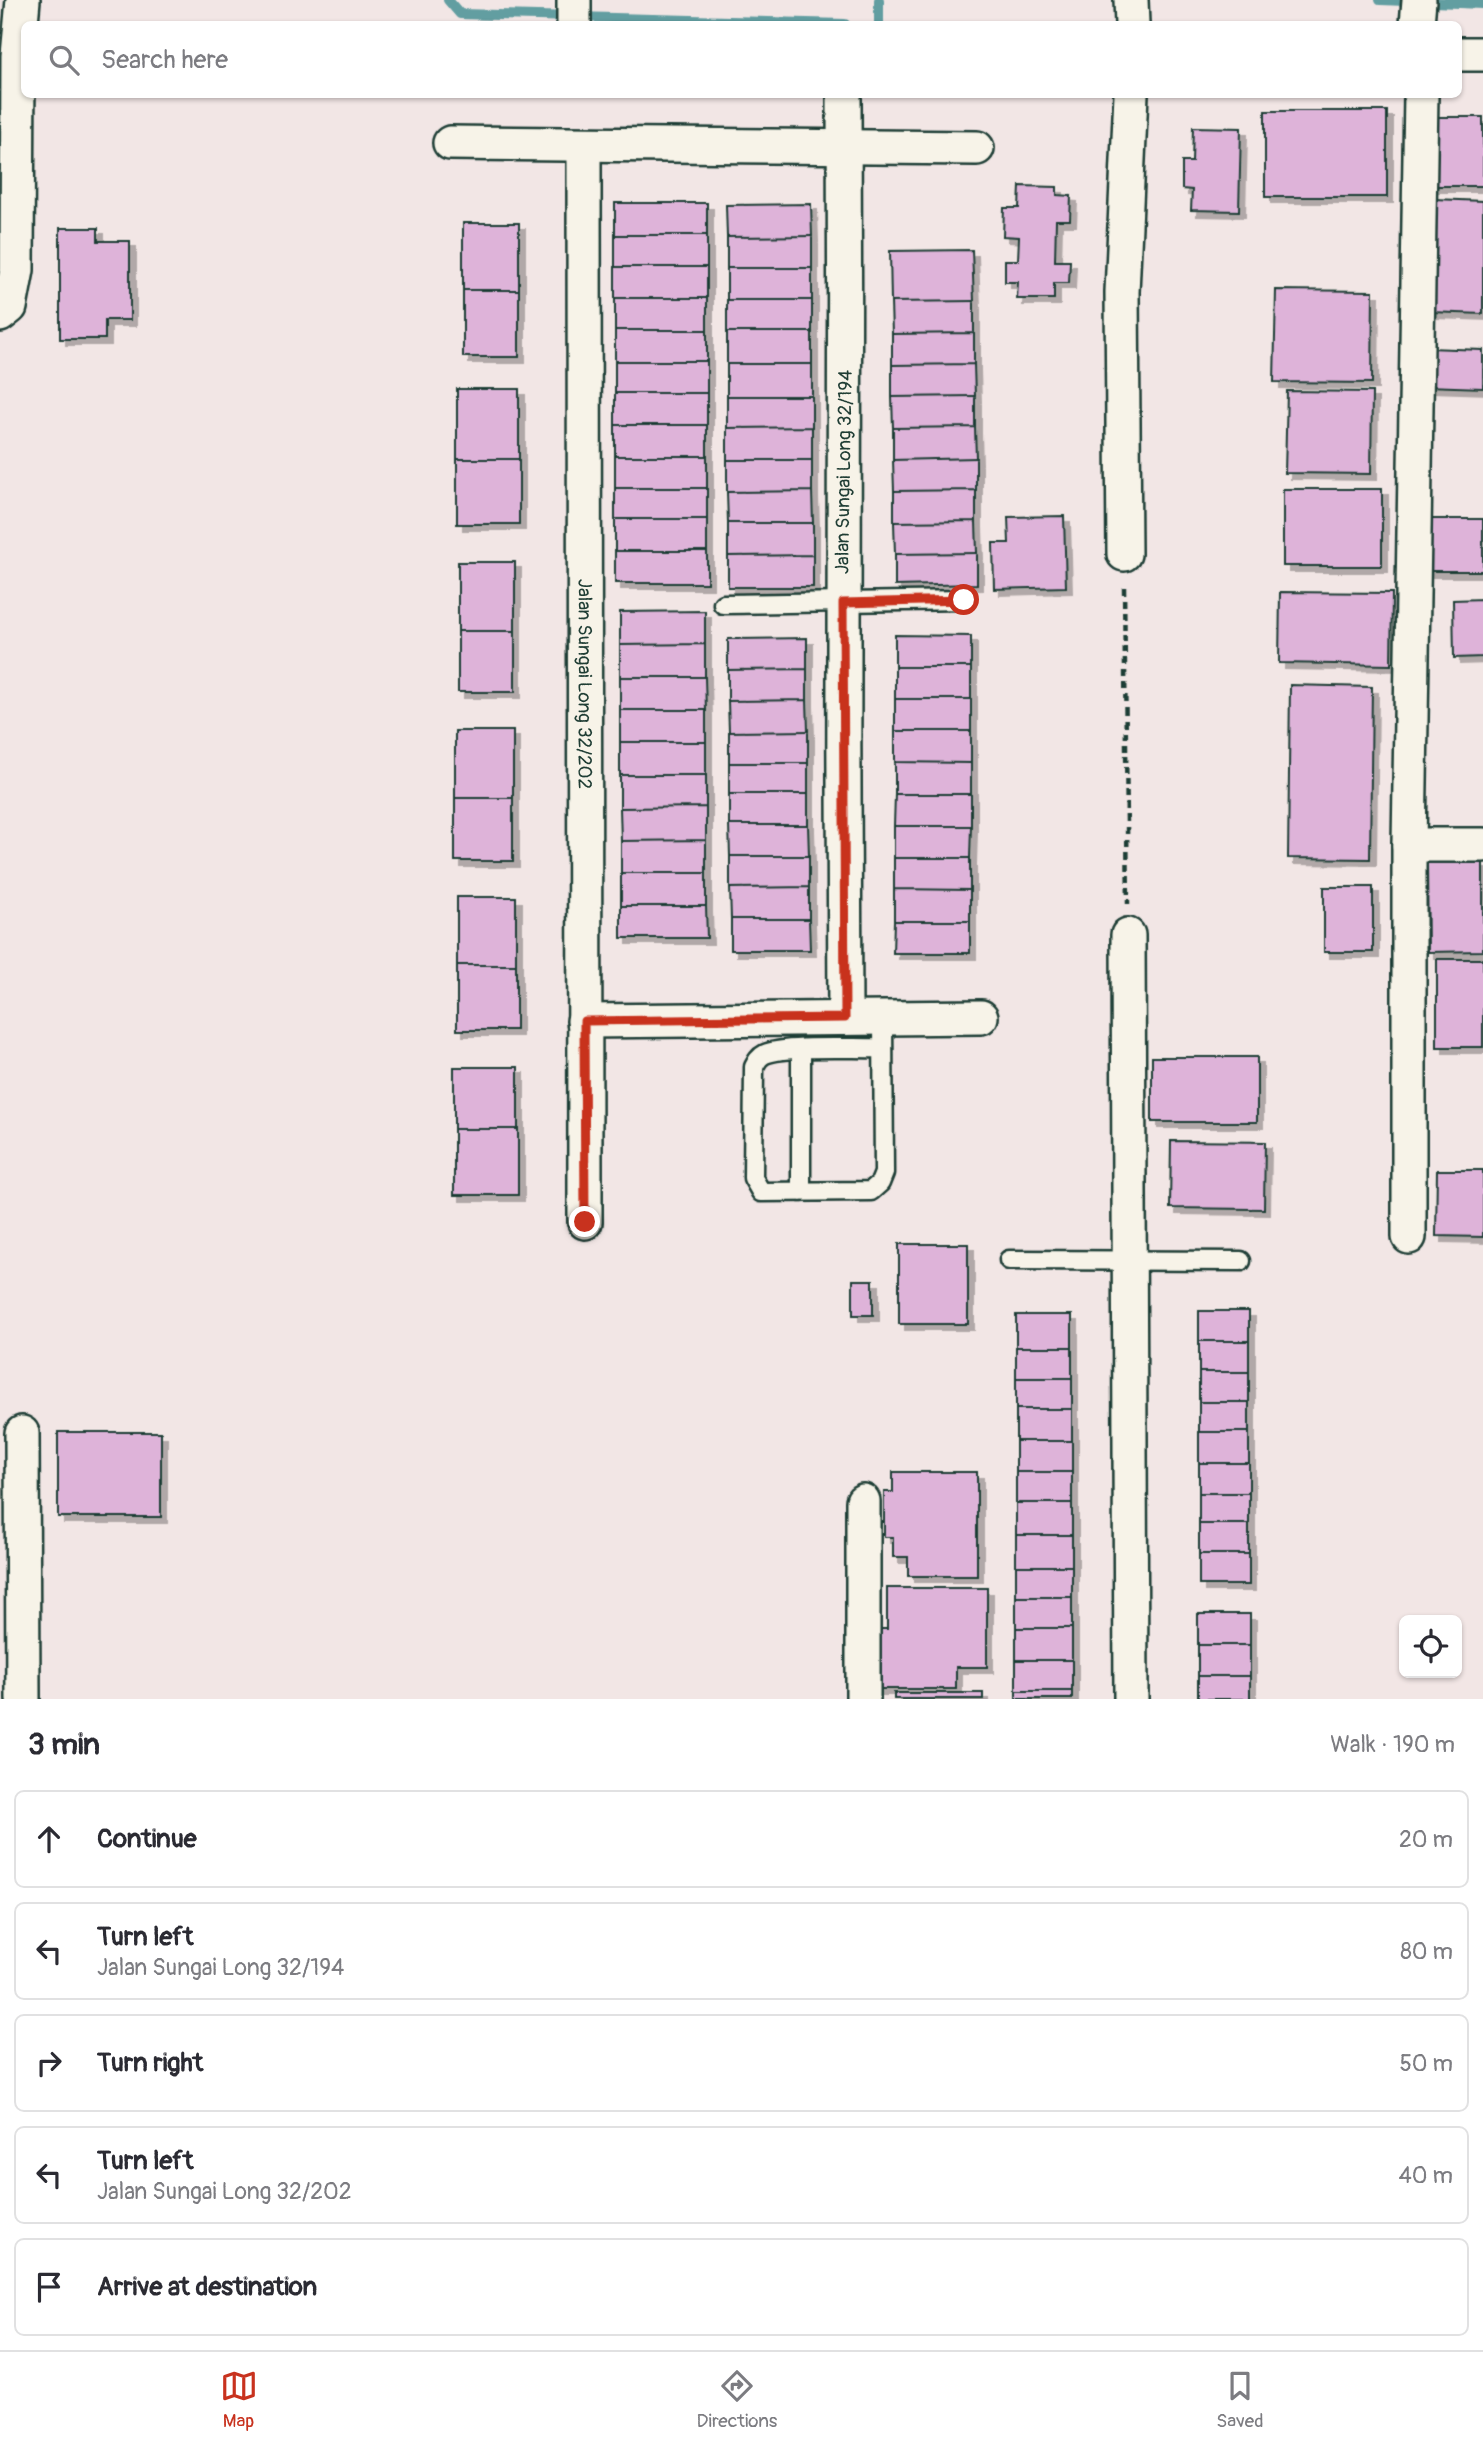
<!DOCTYPE html>
<html lang="en">
<head>
<meta charset="utf-8">
<style>
	body { margin:0; font-family:Pangolin,sans-serif; background:#f2f2f3; color:#2b2b33 }
	.controls { position:absolute; right:21px; bottom:21px; display:grid; overflow:hidden; border-radius:10px; box-shadow:0 2px 5px #0004 }
	.controls button { width:63px; height:63px; display:grid; place-items:center; padding:0; border:0; border-bottom:2px solid #e1e1e2; background:#fff; color:#2b2b33; font:35px sans-serif }
	.stop { position:absolute; width:21px; height:21px; margin:-16px; border:5px solid #c8321e; border-radius:50%; background:#fff }
	.stop.end { background:#c8321e; border-color:#fff; box-shadow:0 2px 7px #0008 }
	.list { margin:0; padding:0; list-style:none }
	h2 { display:flex; justify-content:space-between; align-items:center; height:91px; margin:0; padding:0 28px; font-size:30px }
	h2 small { font-size:23px; font-weight:400; color:#7c7c81 }
	.list li { display:grid; grid-template-columns:46px 1fr auto; gap:21px; align-items:center; box-sizing:border-box; height:98px; margin:0 14px 14px; padding:0 14px; border:2px solid #e1e1e2; border-radius:10px }
	.list b { display:block; font-size:26px; white-space:nowrap }
	.list p { margin:0; font-size:23px; white-space:nowrap; color:#7c7c81 }
	.list em { font-size:23px; font-style:normal; color:#7c7c81 }
	.icon { flex:none; width:38px; height:38px; fill:none; stroke:currentColor; stroke-width:2; stroke-linecap:round; stroke-linejoin:round }
	.map { position:relative; flex:none; width:1483px; height:1699px; overflow:hidden }
	.search { position:absolute; background:#fff; box-shadow:0 2px 5px #0004; left:21px; right:21px; top:21px; height:77px; display:flex; align-items:center; gap:18px; box-sizing:border-box; padding:0 24px; border-radius:10px; color:#7c7c81; font-size:26px }
	.sheet { height:651px; background:#fff }
	nav { display:flex; justify-content:space-around; align-items:center; box-sizing:border-box; height:98px; border-top:2px solid #e1e1e2; background:#fff; font-size:19px; color:#7c7c81 }
	nav a { display:grid; justify-items:center; gap:4px }
	nav .on { color:#c8321e }
	.map>svg:first-child { display:block }
	.lines { fill:none; stroke-linecap:round; stroke-linejoin:round }
	.stream { stroke:#629ea1; stroke-width:10 }
	.building { fill:#deb3d9; stroke:#1f3d34; stroke-width:2; filter:url(#shadow) }
	.lane-casing { stroke:#1f3d34; stroke-width:23 }
	.street-casing { stroke:#1f3d34; stroke-width:38 }
	.path { stroke:#1f3d34; stroke-width:4.5; stroke-dasharray:7 5; stroke-linecap:butt }
	.lane { stroke:#f7f3e8; stroke-width:18 }
	.street { stroke:#f7f3e8; stroke-width:33 }
	.route { stroke:#c8321e; stroke-width:9 }
	.labels { text-anchor:middle; dominant-baseline:central; stroke-width:6; stroke-linejoin:round; paint-order:stroke }
	.street-label { font-size:19px; fill:#1f3d34; stroke:#f7f3e8 }
</style>
</head>
<body>
<div class="map">
<svg width="1483" height="1699" viewBox="0 0 1483 1699">
	<defs>
		<filter id="shadow"><feDropShadow dx="6" dy="6" stdDeviation="0" flood-color="#0004"/></filter>
	</defs>
	<rect width="100%" height="100%" fill="#f2e6e5"/>
	<filter id="ink" filterUnits="userSpaceOnUse"><feTurbulence type="fractalNoise" baseFrequency=".0143" numOctaves="2"/><feDisplacementMap in="SourceGraphic" scale="14" xChannelSelector="R" yChannelSelector="G"/><feConvolveMatrix kernelMatrix="1 2 1 2 8 2 1 2 1" color-interpolation-filters="sRGB"/></filter>
	<g filter="url(#ink)">
		<g class="lines">
			<path class="stream" d="M448,0L460,14L845,24
				M1380,0L1483,4
				M879,24V0"/>
		</g>
		<path class="building" d="M1265,111H1387V197H1265Z
			M1430,117H1483V186H1430Z
			M1193,127L1241,128L1239,211L1191,210L1192,190L1182,189V162H1192Z
			M1020,186L1057,187V195L1071,196L1070,220H1056L1055,261H1070L1069,283H1054V299H1017L1018,282H1005V260H1018L1019,237L1003,236L1004,208H1019Z
			M1434,199L1483,201V314L1430,312Z
			M615,203H707V235H615Z
			M811,204L812,236L727,237L726,205Z
			M463,223H519V290H463Z
			M60,228H98V241H130V320H105V339H60Z
			M615,235H707V267H615Z
			M812,236V268H727V237Z
			M972,250L974,301L891,302L890,251Z
			M615,267H707V298H615Z
			M727,268H812V300H727Z
			M463,290H519V357H463Z
			M1276,290L1373,291L1372,383L1274,382Z
			M615,298H707V330H615Z
			M727,300H812V332H727Z
			M974,301V333L892,334L891,302Z
			M615,330H707V361H615Z
			M727,332H812V364H727Z
			M974,333V364L892,365V334Z
			M1428,348L1483,350V388L1426,386Z
			M615,361H707V393H615Z
			M727,364H812V396H727Z
			M974,364L975,396L892,397V365Z
			M457,389H519V459H457Z
			M1287,391L1372,392L1371,474L1285,473Z
			M615,393H707V425H615Z
			M727,396H812V427L727,428Z
			M975,396V427L893,428L892,397Z
			M615,425H707V456H615Z
			M812,427V460H727V428Z
			M975,427L976,458L893,460V428Z
			M615,456H707V488H615Z
			M976,458V490L894,491L893,460Z
			M457,459H519V524H457Z
			M727,460H812V491L727,492Z
			M615,488H707V519H615Z
			M1283,489H1382V566H1283Z
			M976,490V521L894,522V491Z
			M812,491L813,523H728L727,492Z
			M1064,516L1066,587L994,589L993,543H1009L1008,517Z
			M615,519H707V551H615Z
			M1425,519H1483V571H1425Z
			M976,521L977,553L895,554L894,522Z
			M728,523H813V555L728,556Z
			M615,551H707V583H615Z
			M977,553V584L895,586V554Z
			M813,555V587H728V556Z
			M458,562H515V631H458Z
			M1280,592L1392,593L1391,665L1279,663Z
			M1483,599V657L1454,658L1453,600Z
			M705,611V644L620,645V612Z
			M458,631H515V692H458Z
			M895,635L971,636V667H895Z
			M807,638V669L728,670V639Z
			M705,644V677H620V645Z
			M895,667H971V699H895Z
			M807,669V700L728,701V670Z
			M620,677H705L706,710H620Z
			M1290,685L1372,687L1370,859L1288,858Z
			M895,699H971V731H895Z
			M807,700L808,731L729,732L728,701Z
			M620,710H706V742H620Z
			M455,731H513V798H455Z
			M808,731V763H729V732Z
			M895,731H971V763L895,762Z
			M620,742H706V775H620Z
			M895,762L971,763V794H895Z
			M729,763H808V794H729Z
			M620,775H706V807L620,808Z
			M729,794H808V825H729Z
			M895,794H971V826H894Z
			M455,798H513V861H455Z
			M706,807V840L621,841L620,808Z
			M729,825H808L809,856H730Z
			M894,826H971L970,858H894Z
			M706,840V873H621V841Z
			M730,856H809V887L730,888Z
			M894,858H970V890L894,889Z
			M1427,862H1483V951L1428,952Z
			M621,873H706V906H621Z
			M809,887V919H731L730,888Z
			M1324,887H1373V952H1324Z
			M894,889L970,890V921H894Z
			M457,897H516V965H457Z
			M621,906H706L707,938H621Z
			M731,919H809L810,950H731Z
			M894,921H970V953H893Z
			M1437,959H1483V1047H1437Z
			M457,965H516V1030H457Z
			M1152,1057H1257V1122H1152Z
			M454,1067H518V1129H454Z
			M454,1129H518V1195H454Z
			M1171,1141L1265,1142L1264,1209L1170,1208Z
			M1437,1170H1483V1237L1436,1236Z
			M899,1244H968V1324H899Z
			M853,1280H873V1315H853Z
			M1199,1311H1249V1341H1199Z
			M1016,1315H1072V1347H1016Z
			M1199,1341H1249V1372H1199Z
			M1016,1347H1072V1378H1016Z
			M1199,1372H1249V1402H1199Z
			M1016,1378H1072V1409H1016Z
			M1199,1402H1249V1432H1199Z
			M1016,1409H1072V1441H1016Z
			M58,1432H161V1517H58Z
			M1199,1432H1249V1463H1199Z
			M1016,1441H1072V1472H1016Z
			M1199,1463H1249V1493H1199Z
			M893,1472H977V1576H908V1557H893V1537H884V1492H893Z
			M1016,1472H1072V1503H1016Z
			M1199,1493H1249V1524H1199Z
			M1016,1503H1072V1535H1016Z
			M1199,1524H1249V1554H1199Z
			M1016,1535H1072V1566H1016Z
			M1199,1554H1249V1585H1199Z
			M1016,1566H1072V1597H1016Z
			M887,1588H987V1667H956V1689H872V1629H887Z
			M1016,1597H1072V1628H1016Z
			M1198,1614H1250V1645H1198Z
			M1016,1628H1072V1660H1016Z
			M1198,1645H1250V1676H1198Z
			M1016,1660H1072V1691H1016Z
			M1198,1676H1250V1699H1198Z
			M1016,1691H1072V1699H1016Z
			M894,1693H983V1699H894Z"/>
		<g class="lines">
			<g class="lane-casing">
				<path id="lane" d="M723,604L964,600
					M882,1048C856,1049 786,1045 765,1054C759,1057 757,1061 754,1067L753,1178L761,1192L871,1191L880,1183L884,1173L883,1018
					M801,1049V1192
					M1009,1260L1241,1261"/>
			</g>
			<g class="street-casing">
				<g id="street">
					<path d="M1131,0L1132,24"/>
					<path d="M574,24V0"/>
					<path d="M1417,24L1419,0"/>
					<path d="M1458,54H1483"/>
					<path d="M844,94C846,402 842,710 845,1018"/>
					<path d="M450,143L977,148"/>
					<path id="s1" d="M584,145L585,1222"/>
					<path d="M0,315L10,307L17,270L18,56L23,0"/>
					<path d="M1124,554L1122,292L1131,94"/>
					<path d="M1409,845H1483"/>
					<path d="M1128,935L1131,1699"/>
					<path d="M584,1021L981,1017"/>
					<path d="M1409,1237V845L1421,94"/>
					<path d="M22,1433L23,1699"/>
					<path d="M863,1699V1501"/>
				</g>
			</g>
			<path class="path" d="M1124,587L1128,904"/>
			<use href="#lane" class="lane"/>
			<use href="#street" class="street"/>
		</g>
	</g>
	<g class="lines" filter="url(#ink)">
		<path class="route" d="M585,1222L584,1021L845,1018L843,603L964,600"/>
	</g>
	<g class="labels">
		<g class="street-label">
			<text transform="translate(844 472) rotate(-89)">Jalan Sungai Long 32/194</text>
			<text stroke="none"><textPath href="#s1" startOffset="539">Jalan Sungai Long 32/202</textPath></text>
		</g>
	</g>
</svg>
<div class="controls">
<button><svg class="icon" aria-label="locate" viewBox="0 0 24 24"><circle cx="12" cy="12" r="6"/><path d="M12 2v4M12 18v4M2 12h4M18 12h4"/></svg></button>
</div>
<div class="stop" style="left:964px;top:600px"></div>
<div class="stop end" style="left:585px;top:1222px"></div>
<div class="search"><svg class="icon" aria-label="search" viewBox="0 0 24 24"><circle cx="10" cy="10" r="6"/><path d="M15 15l6 6"/></svg>Search here</div>
</div>
<section class="sheet">
<h2>3 min<small>Walk · 190 m</small></h2>
<ul class="list">
<li><svg class="icon" aria-label="ahead" viewBox="0 0 24 24"><path d="M12 20V5M6 11l6-6 6 6"/></svg><div><b>Continue</b></div><em>20 m</em></li>
<li><svg class="icon" aria-label="left" viewBox="0 0 24 24"><path d="M17 20v-9H6M10 6l-5 5 5 5"/></svg><div><b>Turn left</b><p>Jalan Sungai Long 32/194</p></div><em>80 m</em></li>
<li><svg class="icon" aria-label="right" viewBox="0 0 24 24"><path d="M7 20v-9h11M14 6l5 5-5 5"/></svg><div><b>Turn right</b></div><em>50 m</em></li>
<li><svg class="icon" aria-label="left" viewBox="0 0 24 24"><path d="M17 20v-9H6M10 6l-5 5 5 5"/></svg><div><b>Turn left</b><p>Jalan Sungai Long 32/202</p></div><em>40 m</em></li>
<li><svg class="icon" aria-label="arrive" viewBox="0 0 24 24"><path d="M6 21V4h12l-3 4 3 4H6"/></svg><div><b>Arrive at destination</b></div></li>
</ul>
</section>
<nav>
<a class="on"><svg class="icon" aria-label="map" viewBox="0 0 24 24"><path d="M3 6l6-2 6 2 6-2v14l-6 2-6-2-6 2zM9 4v14M15 6v14"/></svg>Map</a>
<a><svg class="icon" aria-label="directions" viewBox="0 0 24 24"><path d="M12 3l9 9-9 9-9-9zM9 14v-3h6M13 9l2 2-2 2"/></svg>Directions</a>
<a><svg class="icon" aria-label="saved" viewBox="0 0 24 24"><path d="M7 4h10v16l-5-4-5 4z"/></svg>Saved</a>
</nav>
</body>
</html>
